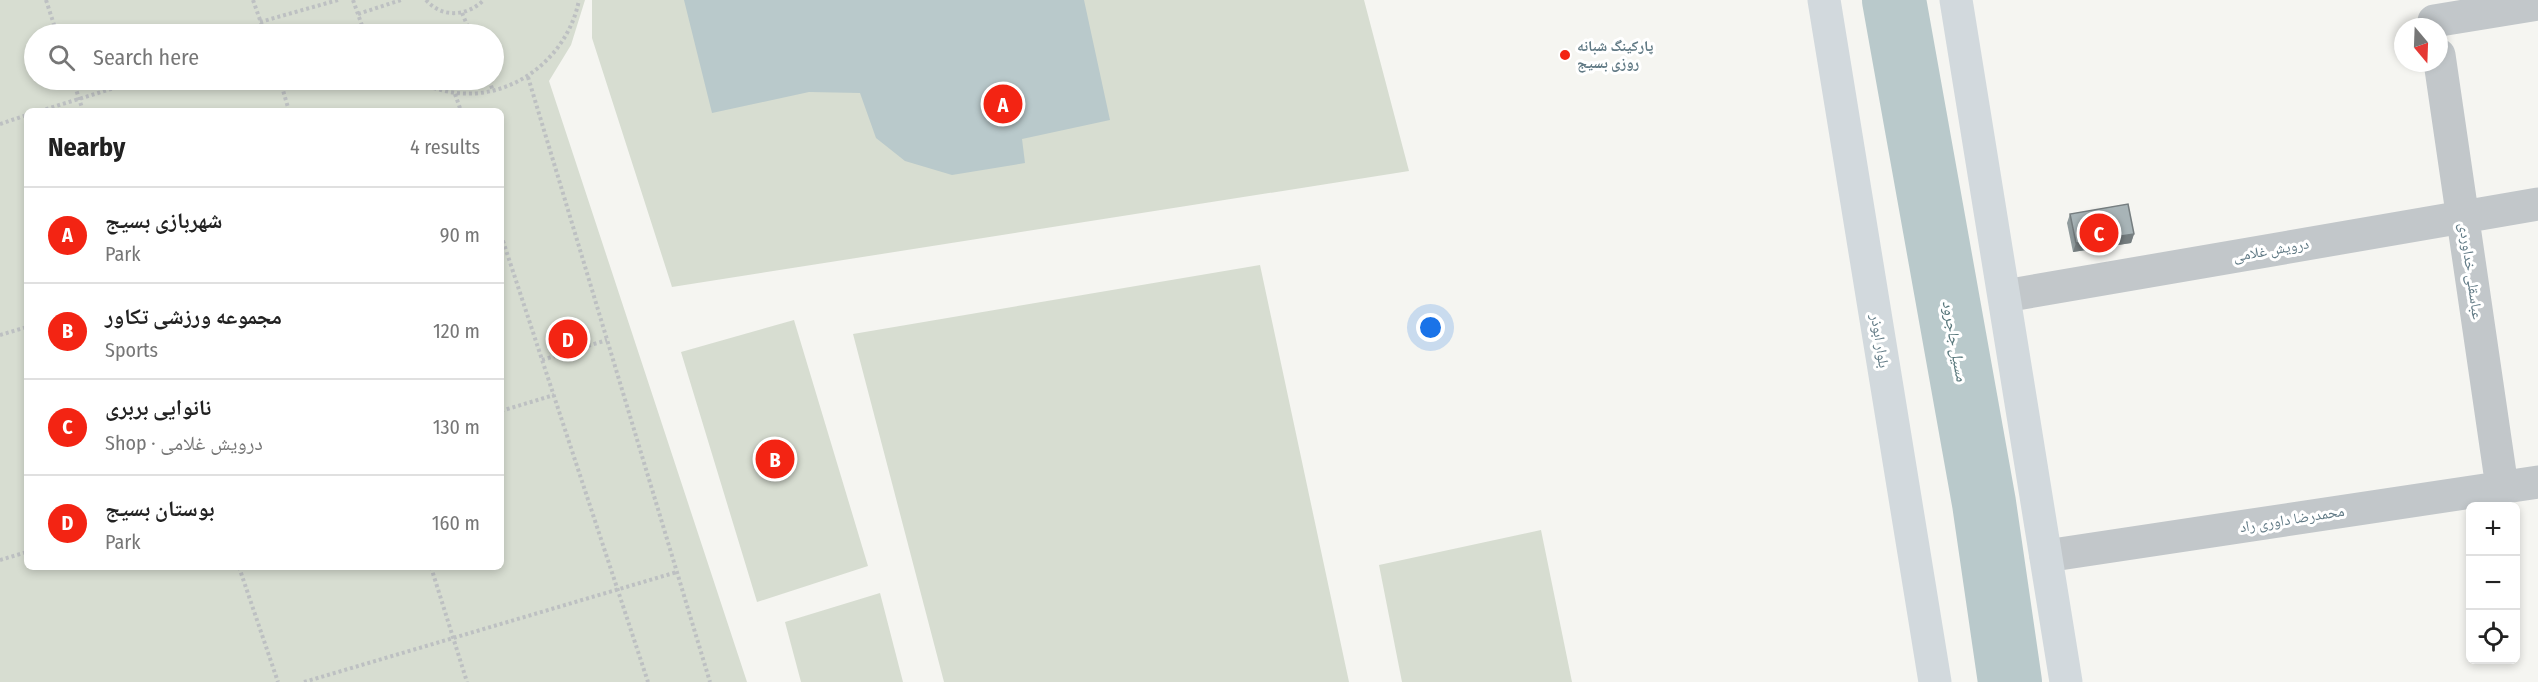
<!DOCTYPE html>
<html lang="en">
<head>
<meta charset="utf-8">
<style>
	body { margin:0; font-family:"Fira Sans Condensed","Noto Naskh Arabic",sans-serif; background:#f2f2f2; color:#222 }
	.controls { position:absolute; right:18px; bottom:18px; display:grid; overflow:hidden; border-radius:9px; box-shadow:0 3px 9px #0003 }
	.controls button { width:54px; height:54px; display:grid; place-items:center; padding:0; border:0; border-bottom:2px solid #e0e0e0; background:#fff; color:#222; font:30px sans-serif }
	.compass { position:absolute; left:2394px; top:18px; width:54px; height:54px; border-radius:50%; background:#fff; box-shadow:0 3px 9px #0003; rotate:161deg }
	.you { position:absolute; left:1431px; top:328px; width:21px; height:21px; margin:-15px; border:4px solid #fff; border-radius:50%; background:#1a73e8; box-shadow:0 0 0 9px #1a73e833 }
	.badge { display:grid; place-items:center; width:39px; height:39px; border-radius:50%; background:#f32413; color:#fff; font-size:20px; font-weight:700 }
	.pin { position:absolute; translate:-50% -50%; border:3px solid #fff; box-shadow:0 2px 6px #0006 }
	.list { margin:0; padding:0; list-style:none }
	h2 { display:flex; justify-content:space-between; align-items:center; height:78px; margin:0; padding:0 24px; font-size:26px }
	h2 small { font-size:20px; font-weight:400; color:#767676 }
	.list li { display:grid; grid-template-columns:39px 1fr auto; gap:18px; align-items:center; box-sizing:border-box; height:96px; padding:0 24px; border-top:2px solid #e0e0e0 }
	.list b { display:block; font-size:22px; white-space:nowrap }
	.list p { margin:0; font-size:20px; white-space:nowrap; color:#767676 }
	.list em { font-size:20px; font-style:normal; color:#767676 }
	.icon { flex:none; width:33px; height:33px; fill:none; stroke:currentColor; stroke-width:2; stroke-linecap:round; stroke-linejoin:round }
	.map { position:relative; flex:none; width:2538px; height:682px; overflow:hidden }
	.search { position:absolute; background:#fff; box-shadow:0 3px 9px #0003; left:24px; top:24px; width:480px; height:66px; display:flex; align-items:center; gap:15px; box-sizing:border-box; padding:0 21px; border-radius:33px; color:#767676; font-size:22px }
	.panel { position:absolute; background:#fff; box-shadow:0 3px 9px #0003; left:24px; top:108px; width:480px; height:462px; border-radius:9px }
	.map>svg:first-child { display:block }
	.green { fill:#d7ddd1; fill-rule:evenodd }
	.water { fill:#b9c9cb }
	.lines { fill:none; stroke-linecap:round; stroke-linejoin:round }
	.river { stroke:#b9c9cb; stroke-width:64 }
	.path { stroke:#bdc0c2; stroke-width:4; stroke-dasharray:3 3; stroke-linecap:butt }
	.minor { stroke:#c2c7ca; stroke-width:33 }
	.major { stroke:#d2d9dd; stroke-width:33 }
	.wall { fill:#909b9d }
	.shaded-wall { fill:#767e80 }
	.building { fill:#a8b4b7; stroke:#767e80; stroke-width:1.5 }
	.poi-dot { fill:#f32413; stroke:#fff; stroke-width:2 }
	.labels { text-anchor:middle; dominant-baseline:central; stroke-width:6; stroke-linejoin:round; paint-order:stroke }
	.poi-label { font-size:15px; font-weight:bold; fill:#617a85; stroke:#fff; text-anchor:start }
	.street-label { font-size:15px; fill:#617a85; stroke:#fff }
	.water-label { font-size:16px; font-style:italic; fill:#58777b; stroke:#fff }
</style>
</head>
<body>
<div class="map">
<svg width="2538" height="682" viewBox="0 0 2538 682">
	<rect width="100%" height="100%" fill="#f5f5f1"/>
	<path class="green" d="M0,0H585L571,45L549,81L747,682H0ZM34,34H494V80H34ZM27,111H501V567H27Z
		M592,0H1364L1409,171L672,287L592,38Z
		M1260,265L1349,682H944L853,334Z
		M794,320L868,566L757,602L681,352Z
		M1541,530L1572,682H1402L1379,565Z
		M880,593L903,682H801L785,622Z"/>
	<path class="water" d="M684,0H1084L1110,120L1022,139L1025,163L952,175L905,161L876,138L860,93L809,92L712,113Z"/>
	<g class="lines">
		<path class="river" d="M1894,0L1984,503L2010,682"/>
		<path class="path" d="M46,0L57,34
			M253,0L265,34
			M353,0L365,34
			M426,0C443,19 467,16 484,0
			M462,13L471,34
			M358,14L401,0
			M260,22L338,0
			M357,34L363,32
			M528,77L710,682
			M73,80L83,111
			M280,80L289,111
			M411,80C420,86 431,87 441,90C504,107 567,62 579,0
			M489,80L493,91
			M455,94L461,111
			M40,111L140,80
			M0,124L27,115
			M501,235L648,682
			M0,335L27,327
			M542,360L607,340
			M501,411L554,395
			M0,560L27,552
			M239,567L278,682
			M431,567L467,682
			M304,682L677,572"/>
		<path class="minor" d="M2434,21L2538,4
			M2439,55L2502,487
			M2005,296L2538,204
			M2046,556L2538,482"/>
		<path class="major" d="M1824,0L1935,682
			M1956,0L2066,682"/>
	</g>
	<path class="wall" d="M2070,214L2134,234L2131,243L2073,252L2067,223Z"/>
	<path class="shaded-wall" d="M2134,234L2131,243L2073,252L2076,243Z"/>
	<path class="building" d="M2128,204L2134,234L2076,243L2070,214Z"/>
	<circle class="poi-dot" cx="1565" cy="55" r="6"/>
	<g class="labels">
		<g class="poi-label">
			<text x="1577" y="46">پارکینگ شبانه<tspan x="1577" dy="17">روزی بسیج</tspan></text>
		</g>
		<g class="street-label">
			<text transform="translate(2271 250) rotate(-10)">درویش غلامی</text>
			<text transform="translate(2471 271) rotate(82)">عباسقلی خداوردی</text>
			<text transform="translate(1880 341) rotate(81)">بلوار ابوذر</text>
			<text transform="translate(2292 519) rotate(-9)">محمدرضا داوری راد</text>
		</g>
		<g class="water-label">
			<text transform="translate(1955 341) rotate(80)">مسیل جاجرود</text>
		</g>
	</g>
</svg>
<div class="controls">
<button>+</button>
<button>−</button>
<button><svg class="icon" aria-label="locate" viewBox="0 0 24 24"><circle cx="12" cy="12" r="6"/><path d="M12 2v4M12 18v4M2 12h4M18 12h4"/></svg></button>
</div>
<svg class="compass" viewBox="-18 -18 36 36"><path d="M0-13l5 13h-10z" fill="#e53935"/><path d="M0 13l5-13h-10z" fill="#767676"/></svg>
<div class="you"></div>
<div class="pin badge" style="left:1003px;top:104px">A</div>
<div class="pin badge" style="left:775px;top:459px">B</div>
<div class="pin badge" style="left:2099px;top:233px">C</div>
<div class="pin badge" style="left:568px;top:339px">D</div>
<div class="search"><svg class="icon" aria-label="search" viewBox="0 0 24 24"><circle cx="10" cy="10" r="6"/><path d="M15 15l6 6"/></svg>Search here</div>
<section class="panel">
<h2>Nearby<small>4 results</small></h2>
<ul class="list">
<li><span class="badge">A</span><div><b>شهربازی بسیج</b><p>Park</p></div><em>90 m</em></li>
<li><span class="badge">B</span><div><b>مجموعه ورزشی تکاور</b><p>Sports</p></div><em>120 m</em></li>
<li><span class="badge">C</span><div><b>نانوایی بربری</b><p>Shop · درویش غلامی</p></div><em>130 m</em></li>
<li><span class="badge">D</span><div><b>بوستان بسیج</b><p>Park</p></div><em>160 m</em></li>
</ul>
</section>
</div>
</body>
</html>
